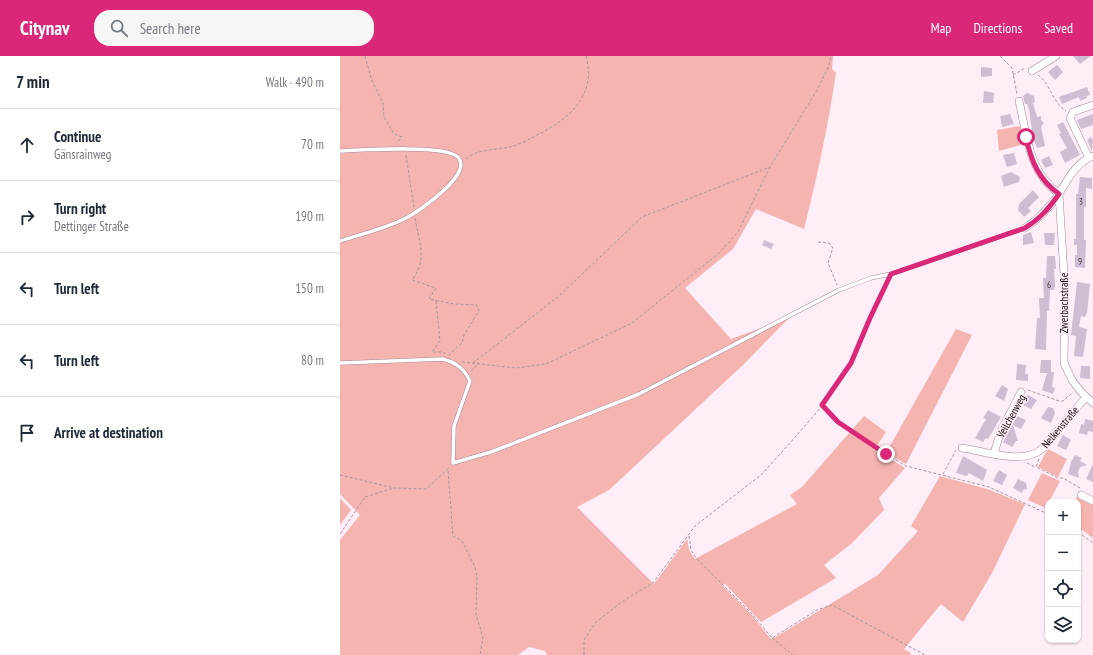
<!DOCTYPE html>
<html lang="en">
<head>
<meta charset="utf-8">
<style>
	body { margin:0; font-family:"PT Sans Narrow",sans-serif; background:#f6f6f7; color:#1f2937 }
	.controls { position:absolute; right:12px; bottom:12px; display:grid; overflow:hidden; border-radius:8px; box-shadow:0 1px 3px #0004 }
	.controls button { width:36px; height:36px; display:grid; place-items:center; padding:0; border:0; border-bottom:1px solid #e0e1e3; background:#fff; color:#1f2937; font:20px sans-serif }
	.stop { position:absolute; width:12px; height:12px; margin:-9px; border:3px solid #db2777; border-radius:50%; background:#fff }
	.stop.end { background:#db2777; border-color:#fff; box-shadow:0 1px 4px #0008 }
	.list { margin:0; padding:0; list-style:none }
	h2 { display:flex; justify-content:space-between; align-items:center; height:52px; margin:0; padding:0 16px; font-size:17px }
	h2 small { font-size:13px; font-weight:400; color:#747a83 }
	.list li { display:grid; grid-template-columns:26px 1fr auto; gap:12px; align-items:center; box-sizing:border-box; height:72px; padding:0 16px; border-top:1px solid #e0e1e3 }
	.list b { display:block; font-size:15px; white-space:nowrap }
	.list p { margin:0; font-size:13px; white-space:nowrap; color:#747a83 }
	.list em { font-size:13px; font-style:normal; color:#747a83 }
	.icon { flex:none; width:22px; height:22px; fill:none; stroke:currentColor; stroke-width:2; stroke-linecap:round; stroke-linejoin:round }
	.map { position:relative; flex:none; width:753px; height:599px; overflow:hidden }
	header { display:flex; align-items:center; gap:24px; box-sizing:border-box; height:56px; padding:0 20px; background:#db2777; color:#fff }
	header strong { font-size:19px }
	nav { display:flex; gap:22px; margin-inline-start:auto; font-size:14px }
	.search { width:280px; height:36px; background:#f6f6f7; display:flex; align-items:center; gap:10px; box-sizing:border-box; padding:0 14px; border-radius:16px; color:#747a83; font-size:15px }
	main { display:flex }
	aside { flex:1; background:#fff }
	.map>svg:first-child { display:block }
	.green { fill:#f6b4b1 }
	.building { fill:#d0bcd3 }
	.lines { fill:none; stroke-linecap:round; stroke-linejoin:round }
	.service-casing { stroke:#a28797; stroke-width:4.5 }
	.minor-casing { stroke:#a28797; stroke-width:8 }
	.path { stroke:#a4969f; stroke-width:1; stroke-dasharray:3 2; stroke-linecap:butt }
	.service { stroke:#fff; stroke-width:3.5 }
	.minor { stroke:#fff; stroke-width:7 }
	.route { stroke:#db2777; stroke-width:5 }
	.labels { text-anchor:middle; dominant-baseline:central; stroke-width:3.5; stroke-linejoin:round; paint-order:stroke }
	.number-label { font-size:9px; fill:#423641 }
	.street-label { font-size:11px; fill:#130a10; stroke:#ffedf8 }
</style>
</head>
<body>
<header>
<strong>Citynav</strong>
<div class="search"><svg class="icon" aria-label="search" viewBox="0 0 24 24"><circle cx="10" cy="10" r="6"/><path d="M15 15l6 6"/></svg>Search here</div>
<nav><a>Map</a><a>Directions</a><a>Saved</a></nav>
</header>
<main>
<aside>
<h2>7 min<small>Walk · 490 m</small></h2>
<ul class="list">
<li><svg class="icon" aria-label="ahead" viewBox="0 0 24 24"><path d="M12 20V5M6 11l6-6 6 6"/></svg><div><b>Continue</b><p>Gänsrainweg</p></div><em>70 m</em></li>
<li><svg class="icon" aria-label="right" viewBox="0 0 24 24"><path d="M7 20v-9h11M14 6l5 5-5 5"/></svg><div><b>Turn right</b><p>Dettinger Straße</p></div><em>190 m</em></li>
<li><svg class="icon" aria-label="left" viewBox="0 0 24 24"><path d="M17 20v-9H6M10 6l-5 5 5 5"/></svg><div><b>Turn left</b></div><em>150 m</em></li>
<li><svg class="icon" aria-label="left" viewBox="0 0 24 24"><path d="M17 20v-9H6M10 6l-5 5 5 5"/></svg><div><b>Turn left</b></div><em>80 m</em></li>
<li><svg class="icon" aria-label="arrive" viewBox="0 0 24 24"><path d="M6 21V4h12l-3 4 3 4H6"/></svg><div><b>Arrive at destination</b></div></li>
</ul>
</aside>
<div class="map">
<svg width="753" height="599" viewBox="0 0 753 599">
	<rect width="100%" height="100%" fill="#ffedf8"/>
	<path class="green" d="M0,0H493L492,13L496,17C488,70 477,122 464,173L416,153L393,193L345,232L391,283L449,262L404,308L269,434L237,451L314,528L347,483L349,494L355,503L457,448L450,439L462,431L524,360L546,376L535,393L565,412L539,442L544,454L511,488L484,509L496,522L421,566L385,528L382,529L411,558L431,583L434,582L538,519L578,475L571,470L600,420L647,433L685,448L652,517L623,566L601,548L564,593L571,597L570,599H207L205,595L189,591L178,599H0V484L20,459L0,438Z
		M680,70L684,88L659,95L657,74Z
		M616,273L632,279L566,408L546,397Z
		M708,393L727,403L718,421L698,411Z
		M702,417L720,425L706,452L688,444Z
		M737,441L753,449V482L738,471V446H734Z
		M0,442L11,454L0,469Z"/>
	<path class="building" d="M733,0H751L740,8Z
		M717,9L723,16L715,24L708,16Z
		M641,11L652,12V20L641,21Z
		M747,31L750,39L746,40L747,42L740,45L739,41L722,48L719,41Z
		M644,35L654,37L653,47H643Z
		M687,37L694,40L695,46L693,47L697,61L701,60V64L704,67L701,71L705,90L697,92L693,82L689,53L687,48H685L683,40Z
		M670,58L674,68L662,71L660,60Z
		M753,58V69L741,73L737,64Z
		M723,66L740,99L725,107L720,96L727,92L719,78L721,77L717,69Z
		M751,81L753,84L752,95L747,84Z
		M674,97L677,108L667,111L663,99Z
		M709,100L713,109L705,112L701,104Z
		M671,116L680,121L679,126L664,131L661,120Z
		M740,121L752,122V133L746,132V151H744V184H746L745,212L735,211V199H737V189H734V183H736V138H738Z
		M693,134L699,141L688,152L691,155L684,161L678,154L679,148Z
		M691,176L694,187L683,189V179Z
		M704,177H715L714,189H705Z
		M424,184L434,188L431,193L422,189Z
		M707,200H715L716,213H714L715,229L714,234H710L709,255H707L706,294L695,293L697,262H700L699,242H704L703,222H706Z
		M737,226L750,228L747,257L745,261L741,260L739,271L747,273L743,301L734,300L736,280L731,279Z
		M701,304H711V316H714L712,331L715,332L713,338L702,334L707,317H700Z
		M677,308L686,309L685,318H688V325L676,324Z
		M741,310H750V323L740,322Z
		M662,329L668,333L664,345L655,340Z
		M688,339L697,344L691,353L683,349Z
		M708,351L713,352L715,357L711,367L701,362Z
		M648,354L661,361L648,383L646,382L643,386L635,382L646,363L643,362Z
		M677,360L686,364L681,373L673,369L678,385H676L672,391L663,386Z
		M745,363L753,365V376L748,375L747,379L739,377L741,368L744,369Z
		M723,379L731,384L726,394L717,390Z
		M735,399L742,402L740,405L747,409L740,411L738,416L739,422L728,418L731,406Z
		M623,400L647,414L643,425L629,417L627,420L616,417Z
		M753,408V426L746,423Z
		M659,414L667,419L662,429L653,425Z
		M678,423L686,427L687,433L683,434L682,437L673,432Z"/>
	<g class="lines">
		<g class="service-casing">
			<path id="service" d="M0,95C23,94 97,89 115,99C140,114 78,156 66,162C50,171 19,179 0,185
				M0,307L103,303C117,307 124,313 130,325L114,370L113,407L151,396L299,338L499,234L531,222L551,218L685,172"/>
		</g>
		<g class="minor-casing">
			<path id="minor" d="M692,15L716,0
				M679,45C687,79 688,115 719,138L725,235L724,307L732,324L741,336L753,347
				M749,102L730,62L733,56L753,49
				M685,172C699,163 709,152 718,139C728,124 735,107 753,100
				M622,392C644,395 685,410 703,392L746,341
				M654,397L661,375L681,336
				M741,439L753,445"/>
		</g>
		<path class="path" d="M25,0L32,25L43,47L44,61L54,78L62,81L57,87
			M660,0L672,12L677,38
			M673,19L685,12
			M698,19C710,27 712,46 726,55
			M66,99L74,151
			M126,103C137,92 158,95 173,90C180,88 188,84 195,80C228,64 257,41 246,0
			M75,162C79,186 88,203 72,224L96,232L89,243L114,248L137,249L139,255L124,279L122,287L109,299
			M478,186L489,187L493,192L488,207L497,229
			M549,224L530,262L511,307L482,349L498,366L516,380L566,410L649,431L708,458
			M96,245L100,285L92,296H102L107,298
			M122,306L176,312L206,308L292,267L378,198L398,176L430,111L477,34L488,12L491,0
			M133,307L219,240L302,161L430,111
			M131,315L139,308
			M688,334L719,345H723L733,336
			M699,403L696,411L718,422H723L740,432
			M687,407L695,411
			M108,415L113,480L122,485L135,511L137,520L136,559L143,581L140,599
			M603,418L616,394
			M0,419L54,432L86,433L109,412
			M732,446L734,442
			M738,476L753,487
			M0,478L25,441L54,432
			M349,480L351,494L357,503L412,558L432,582L477,554L492,549L585,599
			M432,582L453,599
			M244,599V584L256,566L283,545L313,527L355,470L421,419L450,387L482,350"/>
		<use href="#service" class="service"/>
		<use href="#minor" class="minor"/>
	</g>
	<g class="lines">
		<path class="route" d="M546,398L498,366L482,349L511,307L530,262L551,218L685,172C700,163 709,152 719,138C699,124 691,105 686,81"/>
	</g>
	<g class="labels">
		<g class="number-label">
			<text x="741" y="145">3</text>
			<text x="740" y="205">9</text>
			<text x="709" y="228">6</text>
		</g>
		<g class="street-label">
			<text transform="translate(724 247) rotate(-90)">Zwerbachstraße</text>
			<text transform="translate(671 360) rotate(-61)">Veilchenweg</text>
			<text transform="translate(720 371) rotate(-50)">Nelkenstraße</text>
		</g>
	</g>
</svg>
<div class="controls">
<button>+</button>
<button>−</button>
<button><svg class="icon" aria-label="locate" viewBox="0 0 24 24"><circle cx="12" cy="12" r="6"/><path d="M12 2v4M12 18v4M2 12h4M18 12h4"/></svg></button>
<button><svg class="icon" aria-label="layers" viewBox="0 0 24 24"><path d="M12 4l9 5-9 5-9-5zM3 14l9 5 9-5"/></svg></button>
</div>
<div class="stop" style="left:686px;top:81px"></div>
<div class="stop end" style="left:546px;top:398px"></div>
</div>
</main>
</body>
</html>
